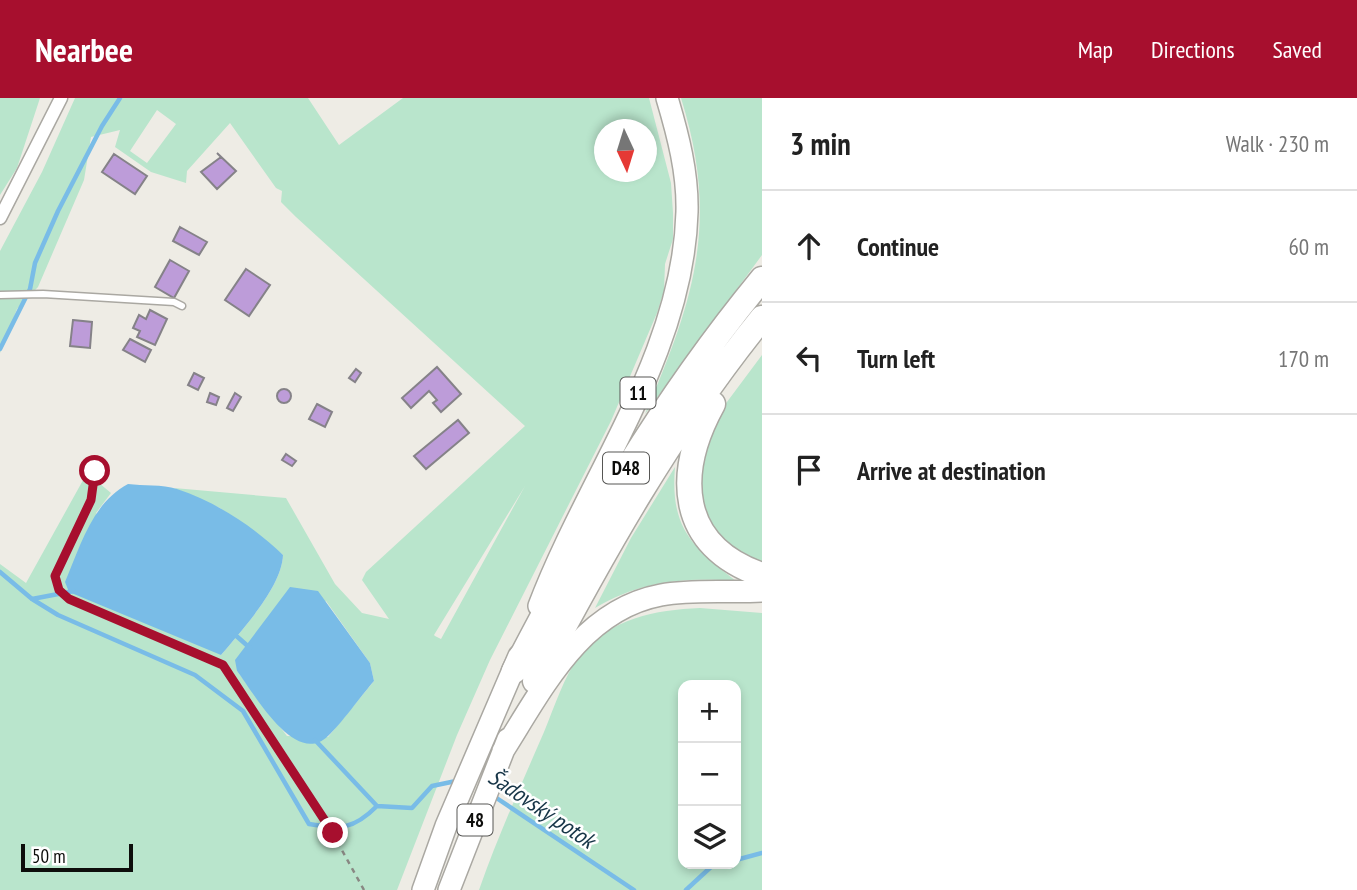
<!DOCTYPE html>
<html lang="en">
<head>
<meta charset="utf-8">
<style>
	body { margin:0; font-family:"PT Sans Narrow",sans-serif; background:#f2f2f2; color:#222 }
	.controls { position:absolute; right:21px; bottom:21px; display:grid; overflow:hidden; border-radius:14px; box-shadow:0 4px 10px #0003 }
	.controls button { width:63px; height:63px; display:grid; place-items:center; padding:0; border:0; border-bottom:2px solid #e0e0e0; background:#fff; color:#222; font:35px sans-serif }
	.compass { position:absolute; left:594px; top:21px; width:63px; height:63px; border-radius:50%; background:#fff; box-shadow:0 4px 10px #0003; rotate:176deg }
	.scale { position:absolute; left:21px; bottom:18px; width:112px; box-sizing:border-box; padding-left:7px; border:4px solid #0d0d0b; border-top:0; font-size:19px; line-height:24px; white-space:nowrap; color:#0d0d0b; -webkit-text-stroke:5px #fff; paint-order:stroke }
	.stop { position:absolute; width:21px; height:21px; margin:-16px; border:5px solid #a70f2e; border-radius:50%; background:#fff }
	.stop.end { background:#a70f2e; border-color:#fff; box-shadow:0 2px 7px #0008 }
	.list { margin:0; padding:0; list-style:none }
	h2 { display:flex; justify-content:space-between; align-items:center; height:91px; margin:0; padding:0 28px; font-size:30px }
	h2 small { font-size:23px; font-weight:400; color:#767676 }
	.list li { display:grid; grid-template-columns:46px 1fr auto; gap:21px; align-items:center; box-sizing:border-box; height:112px; padding:0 28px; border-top:2px solid #e0e0e0 }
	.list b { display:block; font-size:26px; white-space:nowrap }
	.list em { font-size:23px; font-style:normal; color:#767676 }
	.icon { flex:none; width:38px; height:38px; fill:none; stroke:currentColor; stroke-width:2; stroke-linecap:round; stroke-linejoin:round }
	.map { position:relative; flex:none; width:762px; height:792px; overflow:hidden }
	header { display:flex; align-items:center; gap:42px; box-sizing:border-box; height:98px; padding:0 35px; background:#a70f2e; color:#fff }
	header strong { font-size:33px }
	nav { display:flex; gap:38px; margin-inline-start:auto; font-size:24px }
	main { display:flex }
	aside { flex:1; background:#fff }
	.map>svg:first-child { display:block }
	.green { fill:#b9e5cc; fill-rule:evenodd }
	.water { fill:#79bce7 }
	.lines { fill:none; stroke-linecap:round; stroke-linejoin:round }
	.stream { stroke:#79bce7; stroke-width:4.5 }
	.building { fill:#bd9cd9; stroke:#858288; stroke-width:2 }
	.service-casing { stroke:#aaa8a2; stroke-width:9 }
	.minor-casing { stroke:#aaa8a2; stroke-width:15 }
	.trunk-casing { stroke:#aaa8a2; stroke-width:24 }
	.motorway-casing { stroke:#aaa8a2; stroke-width:27 }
	.path { stroke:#898883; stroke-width:2.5; stroke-dasharray:5 5; stroke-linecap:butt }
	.service { stroke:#fff; stroke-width:6 }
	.minor { stroke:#fff; stroke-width:12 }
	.trunk { stroke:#fff; stroke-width:21 }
	.motorway { stroke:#fff; stroke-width:24 }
	.route { stroke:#a70f2e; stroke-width:9 }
	.labels { text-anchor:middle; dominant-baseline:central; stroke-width:5; stroke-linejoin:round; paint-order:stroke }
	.shield { fill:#fff; stroke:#565654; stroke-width:2 }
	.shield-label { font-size:19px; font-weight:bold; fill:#0d0d0b }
	.water-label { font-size:23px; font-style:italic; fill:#173547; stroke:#fff }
</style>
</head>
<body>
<header>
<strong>Nearbee</strong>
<nav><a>Map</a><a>Directions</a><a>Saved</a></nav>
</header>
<main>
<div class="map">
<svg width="762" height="792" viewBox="0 0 762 792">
	<rect width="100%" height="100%" fill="#eeece5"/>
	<path class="green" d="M0,0H40L17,70L0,97Z
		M75,0H308L339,47L403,0H649L671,85L673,115V141L665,166L664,193L657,215L611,323L490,562L457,637L397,792H0V466L26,485L87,375L111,395L96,415L221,557C242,532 282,489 283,457L220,410L174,390L286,400L335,486L362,515L389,521L362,482L366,474L525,328L296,119L281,104L282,93L276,90L230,25L187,73L186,85L151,74L115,49L120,32L91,39L84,82L38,189L17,211L0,255V153L42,74ZM157,12L176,26L147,65L130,53ZM604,32H646V74H604ZM525,388L441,541L435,538L434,537ZM326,503L370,565L374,583L328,639L287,638L237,573Z
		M681,0H762V157L645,316C694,202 720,124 681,0Z
		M762,257V467L730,451L705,420L696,387L718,316Z
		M675,369C670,429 691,448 736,483C684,479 640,483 595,510L631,440Z
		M700,510L762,515V792H479C498,738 521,687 544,634C554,610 564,578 580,557C611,520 655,512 700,510ZM683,587H736V766H683Z"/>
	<path class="water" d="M128,386C143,388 162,386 177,391C216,404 253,428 283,457C282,489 242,532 221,557L69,494L65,484C80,449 92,405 128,386Z
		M290,489L318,493L370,565L374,583C360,599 342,625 328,638C295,670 254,595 237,573L235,562Z"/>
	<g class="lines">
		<path class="stream" d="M0,251L30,191L35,165L58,113L102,28L120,0
			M0,474L32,501L58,517L195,577L243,613L309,726C341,731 353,732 377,708L412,710L432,688L456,683
			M32,501L74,493
			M233,535L250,550
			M315,642L377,708
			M492,697L634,792
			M736,762L762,755
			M686,792L712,768L722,766"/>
	</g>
	<path class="building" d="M217,55L236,73L217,91L201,74L221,59Z
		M114,56L147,78L135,96L102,74Z
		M180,129L207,144L199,157L173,143Z
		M170,162L189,173L174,200L155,189Z
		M246,171L270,187L249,218L225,202Z
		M150,212L167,221L155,247L137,239L140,233L133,230L139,217L146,221Z
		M73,222L92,224L90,250L70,248Z
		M130,241L151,252L145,264L123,252Z
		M437,269L461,296L441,314L433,305L437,302L429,293L411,310L402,300Z
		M356,271L361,275L355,284L349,280Z
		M194,275L204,280L198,292L188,287Z
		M277 298a7 7 0 1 1 14 0a7 7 0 1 1-14 0Z
		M210,295L219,299L216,307L207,304Z
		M235,295L241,299L233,313L227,310Z
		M317,306L332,314L325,329L309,321Z
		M458,322L469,335L426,371L414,358Z
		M286,356L296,363L292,368L282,362Z"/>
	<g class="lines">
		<g class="service-casing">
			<path id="service" d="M0,197L43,196L174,204L182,208"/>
		</g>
		<g class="minor-casing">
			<path id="minor" d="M0,120L61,0"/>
		</g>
		<g class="trunk-casing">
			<path id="trunk" d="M539,508C588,379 683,257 687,114C688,75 678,37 667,0
				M503,653C543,590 581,512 661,497C694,491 729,495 762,493
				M423,792L446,728L519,558
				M449,792L508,641"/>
		</g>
		<g class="motorway-casing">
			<path id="motorway" d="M713,306C675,375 677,448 762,477
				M514,573C587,432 660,305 762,181
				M535,583C602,456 671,332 762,220"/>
		</g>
		<path class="path" d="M95,373L91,402L55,478L59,492L69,501L223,567L291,675L318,709L364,792"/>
		<use href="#service" class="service"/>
		<use href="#minor" class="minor"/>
		<use href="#trunk" class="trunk"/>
		<use href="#motorway" class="motorway"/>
	</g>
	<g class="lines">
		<path class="route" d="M95,373L91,402L55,478L59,492L69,501L223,567L333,735"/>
	</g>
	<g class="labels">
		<g class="shield">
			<rect x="620.5" y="279.5" width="35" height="31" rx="5"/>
			<rect x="603" y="354.5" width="46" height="31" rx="5"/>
			<rect x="457.5" y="706.5" width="35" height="31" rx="5"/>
		</g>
		<g class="shield-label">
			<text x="638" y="295">11</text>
			<text x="626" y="370">D48</text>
			<text x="475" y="722">48</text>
		</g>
		<g class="water-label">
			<text transform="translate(542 710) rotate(34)">Šadovský potok</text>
		</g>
	</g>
</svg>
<div class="controls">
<button>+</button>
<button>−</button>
<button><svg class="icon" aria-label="layers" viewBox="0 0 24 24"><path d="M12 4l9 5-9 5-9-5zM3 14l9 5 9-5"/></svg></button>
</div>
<svg class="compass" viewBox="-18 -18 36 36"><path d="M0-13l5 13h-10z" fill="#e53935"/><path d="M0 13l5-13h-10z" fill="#767676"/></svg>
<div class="scale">50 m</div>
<div class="stop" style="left:95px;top:373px"></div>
<div class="stop end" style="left:333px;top:735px"></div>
</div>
<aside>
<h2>3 min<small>Walk · 230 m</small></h2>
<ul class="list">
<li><svg class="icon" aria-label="ahead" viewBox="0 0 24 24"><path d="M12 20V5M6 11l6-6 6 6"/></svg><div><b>Continue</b></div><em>60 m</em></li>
<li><svg class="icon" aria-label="left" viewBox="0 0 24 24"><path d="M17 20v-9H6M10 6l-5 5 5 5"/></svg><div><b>Turn left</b></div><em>170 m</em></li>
<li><svg class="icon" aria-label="arrive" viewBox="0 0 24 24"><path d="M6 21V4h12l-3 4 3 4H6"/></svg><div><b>Arrive at destination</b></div></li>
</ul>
</aside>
</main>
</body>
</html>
